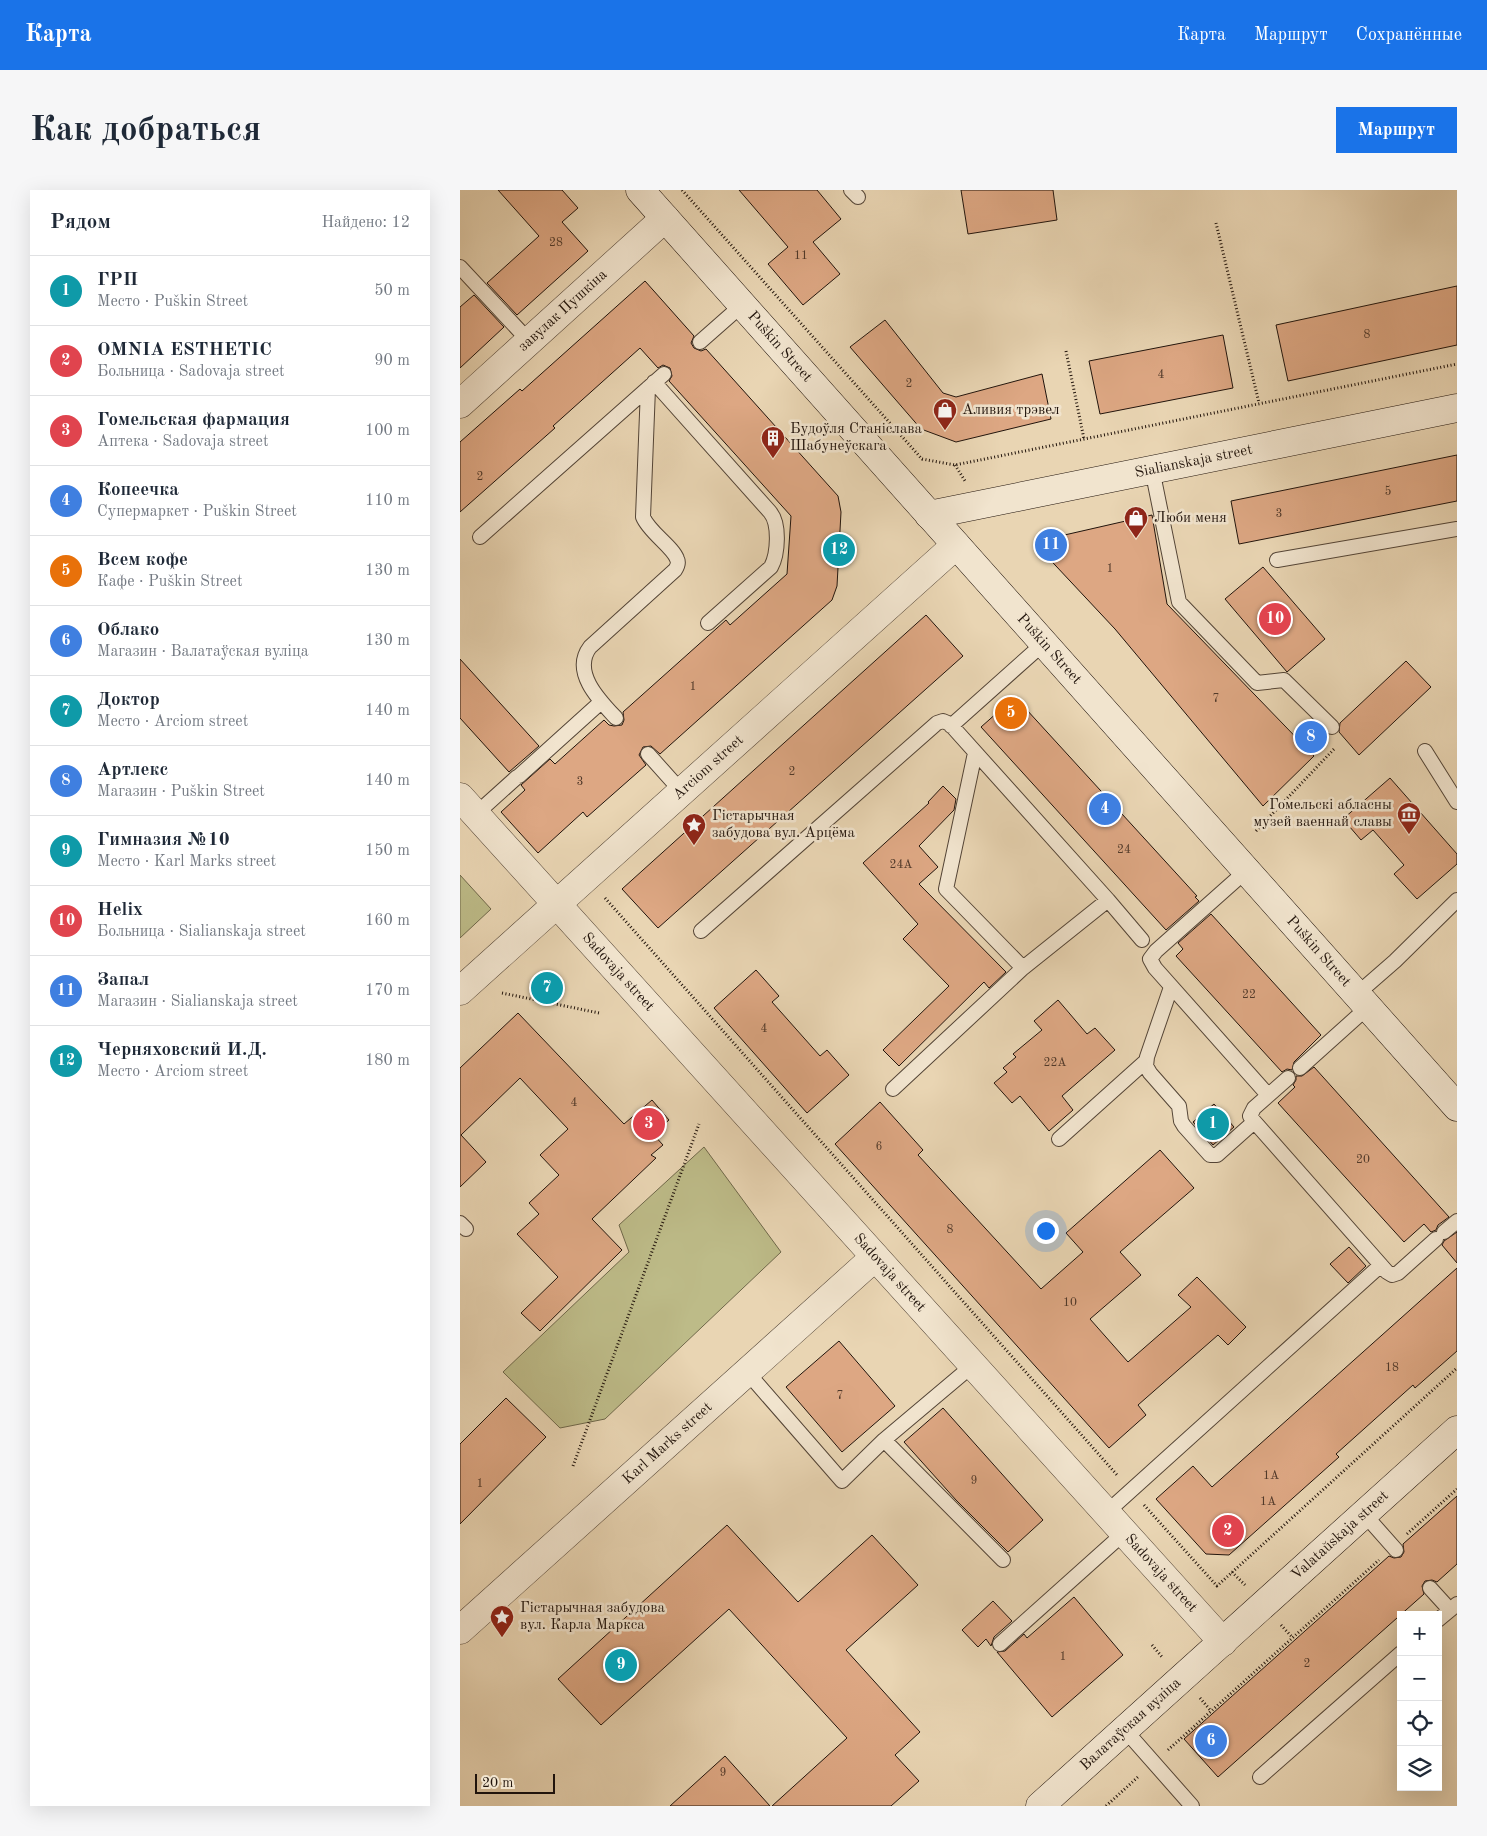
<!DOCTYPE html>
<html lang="ru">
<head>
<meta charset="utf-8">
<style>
	body { margin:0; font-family:"Old Standard TT",serif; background:#f6f6f7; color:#1f2937 }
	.controls { position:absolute; right:15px; bottom:15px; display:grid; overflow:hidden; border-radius:0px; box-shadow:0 5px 20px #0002 }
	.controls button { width:45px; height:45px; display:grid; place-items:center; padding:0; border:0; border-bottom:1px solid #e0e1e3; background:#fff; color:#1f2937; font:25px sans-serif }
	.scale { position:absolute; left:15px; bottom:12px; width:80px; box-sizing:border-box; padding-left:5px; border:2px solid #21140c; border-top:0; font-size:14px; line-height:18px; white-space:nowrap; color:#21140c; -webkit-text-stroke:4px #f1e4ce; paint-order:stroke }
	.you { position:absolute; left:585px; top:1040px; width:18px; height:18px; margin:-12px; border:4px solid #fff; border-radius:50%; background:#1a73e8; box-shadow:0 0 0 8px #1a73e833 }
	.badge { display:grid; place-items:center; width:32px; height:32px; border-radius:50%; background:#1a73e8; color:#fff; font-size:16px; font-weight:700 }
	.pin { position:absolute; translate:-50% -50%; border:2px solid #fff; box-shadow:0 1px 5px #0006 }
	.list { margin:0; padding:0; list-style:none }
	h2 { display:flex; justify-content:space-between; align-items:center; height:65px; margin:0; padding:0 20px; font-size:21px }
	h2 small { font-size:16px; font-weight:400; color:#747a83 }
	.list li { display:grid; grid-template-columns:32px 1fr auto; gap:15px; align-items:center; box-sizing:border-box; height:70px; padding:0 20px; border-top:1px solid #e0e1e3 }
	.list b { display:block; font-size:19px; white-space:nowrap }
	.list p { margin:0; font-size:16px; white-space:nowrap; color:#747a83 }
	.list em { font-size:16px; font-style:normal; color:#747a83 }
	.icon { flex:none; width:28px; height:28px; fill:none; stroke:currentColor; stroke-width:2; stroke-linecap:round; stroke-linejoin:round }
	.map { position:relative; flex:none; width:997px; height:1616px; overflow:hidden; border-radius:0px }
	header { display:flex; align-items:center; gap:30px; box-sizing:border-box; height:70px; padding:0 25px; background:#1a73e8; color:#fff }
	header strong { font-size:24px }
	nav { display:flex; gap:28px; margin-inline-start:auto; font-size:18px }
	.intro { display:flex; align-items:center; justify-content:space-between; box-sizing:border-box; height:120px; padding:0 30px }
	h1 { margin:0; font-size:35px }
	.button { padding:12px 22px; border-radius:0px; background:#1a73e8; color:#fff; font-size:18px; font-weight:700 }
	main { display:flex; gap:30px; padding:0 30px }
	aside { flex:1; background:#fff; border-radius:0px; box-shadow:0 5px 20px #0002 }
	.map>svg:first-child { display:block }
	.green { fill:#bdbb88; stroke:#6f684a }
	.building { fill:#dda783; stroke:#21140c }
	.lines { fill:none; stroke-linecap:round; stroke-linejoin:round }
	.lane-casing { stroke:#534436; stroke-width:16 }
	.street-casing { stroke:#534436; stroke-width:29 }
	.secondary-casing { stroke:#21140c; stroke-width:29 }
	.path { stroke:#21140c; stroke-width:3; stroke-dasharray:1 2.5; stroke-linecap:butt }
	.lane { stroke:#f1e4ce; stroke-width:14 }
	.street { stroke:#f1e4ce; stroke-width:28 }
	.secondary { stroke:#f1e4ce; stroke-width:28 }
	.labels { text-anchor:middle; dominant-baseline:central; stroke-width:5; stroke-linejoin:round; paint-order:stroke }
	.number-label { font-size:12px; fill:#50392a }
	.street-label { font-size:15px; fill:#21140c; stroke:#f1e4ce }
	.poi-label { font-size:15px; fill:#21140c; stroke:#f1e4ce; text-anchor:start }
</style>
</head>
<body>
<header>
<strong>Карта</strong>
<nav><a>Карта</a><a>Маршрут</a><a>Сохранённые</a></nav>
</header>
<div class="intro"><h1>Как добраться</h1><a class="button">Маршрут</a></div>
<main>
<aside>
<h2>Рядом<small>Найдено: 12</small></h2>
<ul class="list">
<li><span class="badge" style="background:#0f9aa8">1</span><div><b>ГРП</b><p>Место · Puškin Street</p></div><em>50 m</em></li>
<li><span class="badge" style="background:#e0444e">2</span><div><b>OMNIA ESTHETIC</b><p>Больница · Sadovaja street</p></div><em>90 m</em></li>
<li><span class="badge" style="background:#e0444e">3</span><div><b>Гомельская фармация</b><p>Аптека · Sadovaja street</p></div><em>100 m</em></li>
<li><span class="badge" style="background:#3f7fe0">4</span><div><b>Копеечка</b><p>Супермаркет · Puškin Street</p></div><em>110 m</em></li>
<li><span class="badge" style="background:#e8710a">5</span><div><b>Всем кофе</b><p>Кафе · Puškin Street</p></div><em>130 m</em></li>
<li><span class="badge" style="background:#3f7fe0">6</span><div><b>Облако</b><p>Магазин · Валатаўская вуліца</p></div><em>130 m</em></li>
<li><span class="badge" style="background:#0f9aa8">7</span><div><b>Доктор</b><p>Место · Arciom street</p></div><em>140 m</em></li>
<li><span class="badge" style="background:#3f7fe0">8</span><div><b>Артлекс</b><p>Магазин · Puškin Street</p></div><em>140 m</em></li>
<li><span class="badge" style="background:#0f9aa8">9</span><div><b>Гимназия №10</b><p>Место · Karl Marks street</p></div><em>150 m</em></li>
<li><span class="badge" style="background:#e0444e">10</span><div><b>Helix</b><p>Больница · Sialianskaja street</p></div><em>160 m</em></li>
<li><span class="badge" style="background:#3f7fe0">11</span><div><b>Запал</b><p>Магазин · Sialianskaja street</p></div><em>170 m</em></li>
<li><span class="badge" style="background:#0f9aa8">12</span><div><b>Черняховский И.Д.</b><p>Место · Arciom street</p></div><em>180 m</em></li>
</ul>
</aside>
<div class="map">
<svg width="997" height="1616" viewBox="0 0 997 1616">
	<rect width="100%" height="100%" fill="#e9d5b3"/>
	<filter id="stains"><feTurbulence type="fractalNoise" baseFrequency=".004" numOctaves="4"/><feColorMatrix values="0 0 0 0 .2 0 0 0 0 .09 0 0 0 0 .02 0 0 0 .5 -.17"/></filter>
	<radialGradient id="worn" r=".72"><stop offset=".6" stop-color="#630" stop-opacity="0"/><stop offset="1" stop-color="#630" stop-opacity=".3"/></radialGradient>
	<path class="green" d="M0,685L31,719L0,748Z
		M244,957L321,1062L145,1229L100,1238L43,1182L169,1062L159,1035Z"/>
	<path class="building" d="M38,0H102L118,18L102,32L128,61L57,125L27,93L79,46Z
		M279,0H357L381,29L353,52L380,84L343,115L308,74L328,57Z
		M501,0H593L597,30L508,44Z
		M185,91L234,146L231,153L234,158L241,161L246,159L378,306L381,322L377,396L372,410L200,564L191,556L183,557L179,565L186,575L127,627L123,622L78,663L41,622L65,600L61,595L90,569L95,574L144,530L149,535L154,536L162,535L164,530L163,522L266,430L270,435L327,384L331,326L209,191L212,186L210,178L203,175L198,178L180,158L93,236L95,238L0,322V252L60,199L62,201Z
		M997,96V155L828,191L816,135Z
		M14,105L44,137L0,178V117Z
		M425,130L483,203L496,207L582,184L591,229L496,252L461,239L390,157Z
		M763,145L773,198L640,224L629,171Z
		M997,265V311L779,354L771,311Z
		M692,325L707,414L854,566L803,616L655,439L581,360L587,349Z
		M803,377L865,449L827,482L765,409Z
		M466,425L503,466L198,738L162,699Z
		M0,469L79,556L49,582L0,528Z
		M946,471L971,497L899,565L879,542L880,533Z
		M555,507L737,706L735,707L739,711L706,740L521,537Z
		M930,588L997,664V674L957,709L934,684L944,675L913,640L901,650L883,629Z
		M483,596L496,609L494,620L459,656L478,677L459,694L546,782L529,798L524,792L439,876L423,860L489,796L443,749L458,734L403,673L469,613L468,612Z
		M751,724L861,845L834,872L832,880L827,879L822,882L716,766L723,759L718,753Z
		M296,780L319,806L312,812L360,866L367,860L389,885L347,923L254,818Z
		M598,810L627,844L635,838L655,860L602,906L613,920L589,941L560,906L552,913L534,893L547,882L543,878L556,867L553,864L582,840L574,831Z
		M58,823L164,934L192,910L209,930L193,944L203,955L191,965L196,968L132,1029L162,1060L80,1141L61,1123L98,1087L57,1044L79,1024L69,1013L99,985L80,965L108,939L60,888L1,945L26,972L0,997V878Z
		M854,877L989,1027L978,1035L976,1040L971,1042L964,1034L944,1052L818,913L835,897L833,895L836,890V886H842Z
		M420,912L463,960L458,965L581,1099L623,1062L606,1043L700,960L734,998L660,1062L681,1085L630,1129L668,1172L731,1117L718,1105L737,1087L786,1137L768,1155L758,1145L678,1215L686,1225L649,1258L375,954Z
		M754,914L774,937L753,955L733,932Z
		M997,1042V1073L982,1055L984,1051Z
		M889,1057L906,1076L888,1093L870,1074Z
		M997,1078V1161L955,1198L953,1195L876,1264L879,1267L769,1365L746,1364L696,1309L733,1276L752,1297Z
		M379,1151L435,1216L382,1262L326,1197Z
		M46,1208L86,1247L0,1334V1254Z
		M483,1218L583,1330L548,1362L496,1310L444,1252Z
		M997,1306V1374L977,1392L972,1390L965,1391L962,1396L964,1404L758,1587L724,1549L929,1366L934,1368L941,1367L944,1362L943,1354Z
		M267,1335L338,1412L412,1345L458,1395L386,1460L460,1542L435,1565L459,1591L431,1616H312L387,1548L269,1419L141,1535L98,1489Z
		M614,1407L663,1465L592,1527L537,1462L545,1461L564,1444L567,1448Z
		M533,1411L552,1431L534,1447L531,1456L526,1449L518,1457L502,1440Z
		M265,1566L310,1616H210Z"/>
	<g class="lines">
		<g class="lane-casing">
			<path id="lane" d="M391,0L398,7
				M0,77L69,151
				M240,152L282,115
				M194,192L310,322C320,334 318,364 311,377L248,433
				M692,279L719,412L797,493L824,490L872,537
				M20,347L204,184
				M817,370L997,339
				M156,528C140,511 111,482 130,457L215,380C217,377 219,373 217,369C213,357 189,342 183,327L188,198
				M491,536L584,453
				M965,561L997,612
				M515,563L486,699L563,778L648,710
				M188,564L222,602
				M59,586L141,512
				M16,624L57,587
				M786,681L696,761L690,769L695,778L808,905
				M241,741L477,533L483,531L490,534L648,710L682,750
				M711,797L687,867L686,876L690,883L719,916L721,931L724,936L750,965H757L794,932
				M896,805L935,771L997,710
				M840,878L908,817
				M828,888L794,918L790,926L792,929L927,1082L932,1085L938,1083L976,1049
				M433,899L563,778
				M599,949L686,871
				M0,1033L6,1039
				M984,1042L997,1031
				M513,1175L424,1250L543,1370
				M287,1182L382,1291L424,1250
				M646,1323L921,1075
				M905,1325L936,1360
				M970,1398L990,1420
				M978,1430L997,1414
				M540,1454L664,1343
				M665,1540L732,1616
				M800,1587L941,1463"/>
		</g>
		<g class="street-casing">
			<g id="street">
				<path id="s1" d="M0,214L205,28"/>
				<path id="s2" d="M0,607L763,1452"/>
				<path id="s3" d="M0,801L496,355"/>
				<path id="s4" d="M0,1440L415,1067"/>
			</g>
		</g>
		<g class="secondary-casing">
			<g id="secondary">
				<path id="s5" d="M180,0L997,917"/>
				<path id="s6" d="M469,325L997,218"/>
				<path id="s7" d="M580,1616L997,1240"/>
			</g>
		</g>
		<path class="path" d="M222,0L462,269L495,275L997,174
			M756,33L799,213
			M606,161L624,249
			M495,275L505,291
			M796,641L875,558
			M145,708L658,1286
			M42,803L139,823
			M113,1276L239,934
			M684,1315L757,1396L997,1178
			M947,1344L997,1299
			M772,1382L785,1395
			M821,1435L832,1447
			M692,1455L702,1467
			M740,1508L751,1521
			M708,1560L919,1370
			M646,1616L679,1586"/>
		<use href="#lane" class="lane"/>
		<use href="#street" class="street"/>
		<use href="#secondary" class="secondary"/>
	</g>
	<defs>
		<g id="shop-pin" transform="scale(1.25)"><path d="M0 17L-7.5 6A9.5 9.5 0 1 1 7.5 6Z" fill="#8f2418" stroke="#f1e4ce"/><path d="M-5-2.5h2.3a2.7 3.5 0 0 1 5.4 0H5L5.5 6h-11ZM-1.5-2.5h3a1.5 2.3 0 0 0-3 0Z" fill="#fff"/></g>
		<g id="building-pin" transform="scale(1.25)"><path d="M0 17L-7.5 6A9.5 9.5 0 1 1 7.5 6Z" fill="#8f2418" stroke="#f1e4ce"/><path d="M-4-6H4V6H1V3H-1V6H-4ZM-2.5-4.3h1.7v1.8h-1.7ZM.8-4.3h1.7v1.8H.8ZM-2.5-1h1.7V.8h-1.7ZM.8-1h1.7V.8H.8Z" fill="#fff"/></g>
		<g id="museum-pin" transform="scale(1.25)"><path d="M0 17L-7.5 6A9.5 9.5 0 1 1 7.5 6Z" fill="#8f2418" stroke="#f1e4ce"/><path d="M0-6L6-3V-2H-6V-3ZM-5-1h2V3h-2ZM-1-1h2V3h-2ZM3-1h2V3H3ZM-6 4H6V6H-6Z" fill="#fff"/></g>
		<g id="sight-pin" transform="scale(1.25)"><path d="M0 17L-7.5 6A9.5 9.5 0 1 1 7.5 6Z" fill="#8f2418" stroke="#f1e4ce"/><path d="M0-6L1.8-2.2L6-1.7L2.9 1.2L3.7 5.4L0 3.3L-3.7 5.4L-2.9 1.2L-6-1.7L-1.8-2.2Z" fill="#fff"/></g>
	</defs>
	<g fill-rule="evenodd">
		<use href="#shop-pin" x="485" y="220"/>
		<use href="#building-pin" x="313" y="248"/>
		<use href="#shop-pin" x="676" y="328"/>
		<use href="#museum-pin" x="949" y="624"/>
		<use href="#sight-pin" x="234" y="635"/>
		<use href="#sight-pin" x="42" y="1427"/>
	</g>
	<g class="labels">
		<g class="number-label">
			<text x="96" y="53">28</text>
			<text x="341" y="66">11</text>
			<text x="907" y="145">8</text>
			<text x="701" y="185">4</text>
			<text x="449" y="194">2</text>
			<text x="20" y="287">2</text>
			<text x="928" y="302">5</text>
			<text x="819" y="324">3</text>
			<text x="650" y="379">1</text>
			<text x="233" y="497">1</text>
			<text x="756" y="509">7</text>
			<text x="332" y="582">2</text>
			<text x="120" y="592">3</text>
			<text x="664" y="660">24</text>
			<text x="441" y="675">24А</text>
			<text x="789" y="805">22</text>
			<text x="304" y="839">4</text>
			<text x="595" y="873">22А</text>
			<text x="114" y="913">4</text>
			<text x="419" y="957">6</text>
			<text x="903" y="970">20</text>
			<text x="490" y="1040">8</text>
			<text x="610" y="1113">10</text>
			<text x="932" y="1178">18</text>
			<text x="380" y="1206">7</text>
			<text x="811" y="1286">1А</text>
			<text x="514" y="1291">9</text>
			<text x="20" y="1294">1</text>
			<text x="808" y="1312">1А</text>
			<text x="603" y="1467">1</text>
			<text x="847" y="1474">2</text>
			<text x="263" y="1583">9</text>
		</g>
		<g class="street-label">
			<text stroke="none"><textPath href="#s1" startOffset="139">завулак Пушкіна</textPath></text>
			<text stroke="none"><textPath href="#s5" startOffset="210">Puškin Street</textPath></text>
			<text stroke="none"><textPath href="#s6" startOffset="270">Sialianskaja street</textPath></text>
			<text stroke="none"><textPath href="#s5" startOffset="615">Puškin Street</textPath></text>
			<text stroke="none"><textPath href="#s3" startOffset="334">Arciom street</textPath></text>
			<text stroke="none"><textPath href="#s5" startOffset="1020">Puškin Street</textPath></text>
			<text stroke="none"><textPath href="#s2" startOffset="236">Sadovaja street</textPath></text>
			<text stroke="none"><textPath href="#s2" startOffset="641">Sadovaja street</textPath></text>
			<text stroke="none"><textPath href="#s4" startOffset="279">Karl Marks street</textPath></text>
			<text stroke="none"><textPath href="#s7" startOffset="404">Valataŭskaja street</textPath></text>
			<text stroke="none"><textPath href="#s2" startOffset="1046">Sadovaja street</textPath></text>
			<text stroke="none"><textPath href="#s7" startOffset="122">Валатаўская вуліца</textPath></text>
		</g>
		<g class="poi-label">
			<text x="502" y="220">Аливия трэвел</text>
			<text x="330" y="239">Будоўля Станіслава<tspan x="330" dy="17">Шабунеўскага</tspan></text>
			<text x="694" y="328">Люби меня</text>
			<text x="932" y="615" text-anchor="end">Гомельскі абласны<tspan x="932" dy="17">музей ваеннай славы</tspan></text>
			<text x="252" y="626">Гістарычная<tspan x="252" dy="17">забудова вул. Арцёма</tspan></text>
			<text x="60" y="1418">Гістарычная забудова<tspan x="60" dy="17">вул. Карла Маркса</tspan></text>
		</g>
	</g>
	<rect width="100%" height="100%" filter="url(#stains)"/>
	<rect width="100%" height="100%" fill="url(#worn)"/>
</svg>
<div class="controls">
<button>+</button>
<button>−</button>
<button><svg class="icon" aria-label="locate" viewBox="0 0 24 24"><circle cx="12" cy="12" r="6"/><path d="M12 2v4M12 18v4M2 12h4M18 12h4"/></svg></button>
<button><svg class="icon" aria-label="layers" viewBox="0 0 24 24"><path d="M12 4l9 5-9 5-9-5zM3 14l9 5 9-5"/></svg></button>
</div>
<div class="scale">20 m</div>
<div class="you"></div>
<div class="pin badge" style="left:753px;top:934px;background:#0f9aa8">1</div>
<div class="pin badge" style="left:768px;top:1341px;background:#e0444e">2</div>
<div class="pin badge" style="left:189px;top:934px;background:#e0444e">3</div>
<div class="pin badge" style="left:645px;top:619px;background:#3f7fe0">4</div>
<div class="pin badge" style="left:551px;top:523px;background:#e8710a">5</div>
<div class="pin badge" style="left:751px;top:1551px;background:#3f7fe0">6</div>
<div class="pin badge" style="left:87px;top:798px;background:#0f9aa8">7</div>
<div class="pin badge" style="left:851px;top:547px;background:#3f7fe0">8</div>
<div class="pin badge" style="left:161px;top:1475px;background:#0f9aa8">9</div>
<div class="pin badge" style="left:815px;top:429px;background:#e0444e">10</div>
<div class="pin badge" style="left:591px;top:355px;background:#3f7fe0">11</div>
<div class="pin badge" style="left:379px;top:360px;background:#0f9aa8">12</div>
</div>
</main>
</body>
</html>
